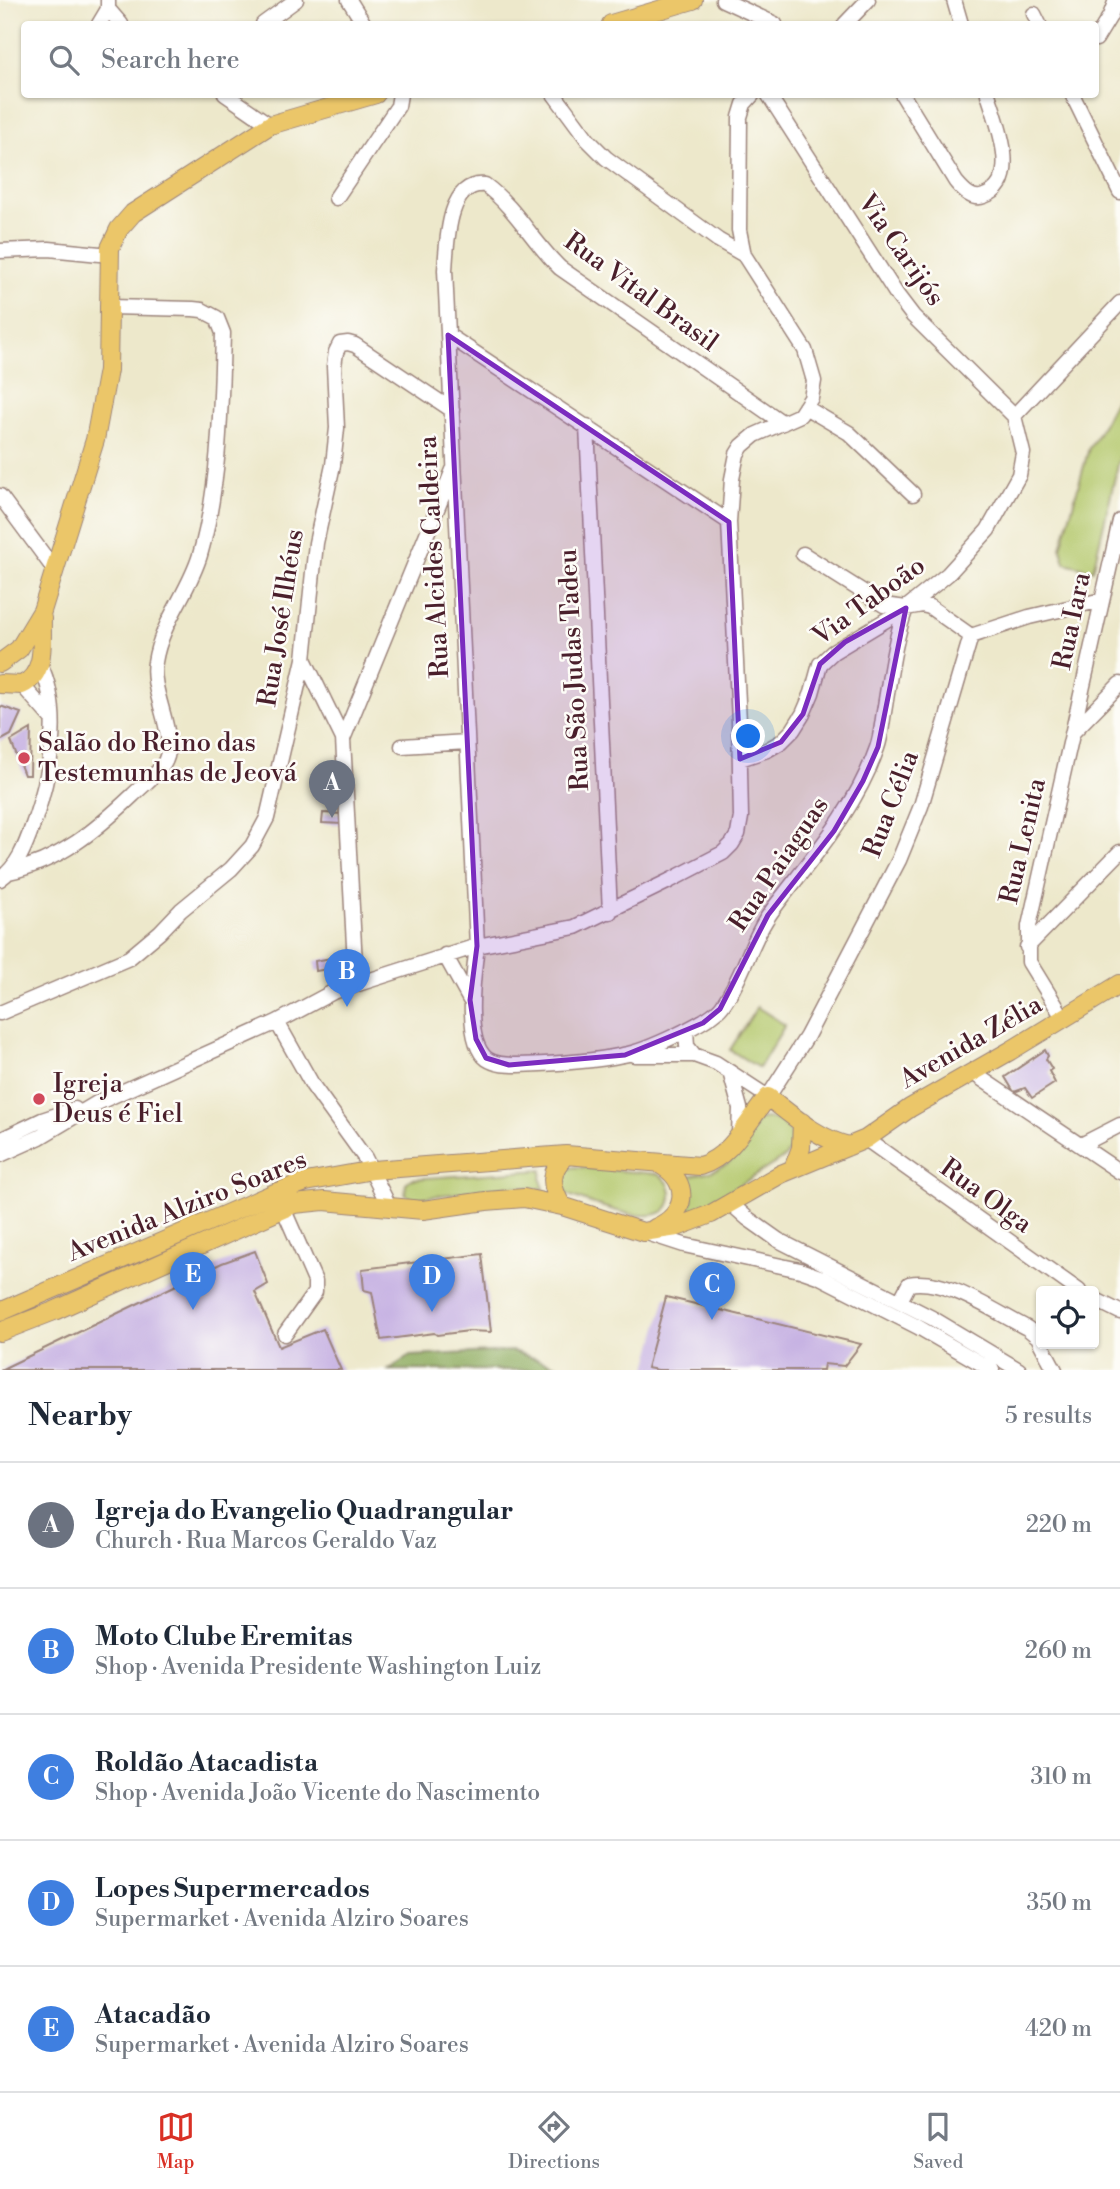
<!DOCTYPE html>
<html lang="en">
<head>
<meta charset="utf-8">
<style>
	body { margin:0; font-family:"Libre Bodoni",serif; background:#f2f2f3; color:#1f2937 }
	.controls { position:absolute; right:21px; bottom:21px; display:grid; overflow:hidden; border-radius:7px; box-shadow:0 2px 5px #0004 }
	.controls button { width:63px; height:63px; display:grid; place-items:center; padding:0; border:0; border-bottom:2px solid #e0e1e3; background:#fff; color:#1f2937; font:35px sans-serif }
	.you { position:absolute; left:749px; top:737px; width:24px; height:24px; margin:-18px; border:5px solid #fff; border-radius:50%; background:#1a73e8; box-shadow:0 0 0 10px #1a73e833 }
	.badge { display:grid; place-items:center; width:46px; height:46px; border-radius:50%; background:#d93025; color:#fff; font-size:23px; font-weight:700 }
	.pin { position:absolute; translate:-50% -58px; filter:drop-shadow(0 2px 4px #0008) }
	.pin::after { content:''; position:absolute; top:37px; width:24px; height:21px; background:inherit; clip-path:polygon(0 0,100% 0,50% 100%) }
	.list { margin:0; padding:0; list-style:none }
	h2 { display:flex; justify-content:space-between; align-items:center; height:91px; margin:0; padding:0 28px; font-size:30px }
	h2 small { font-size:23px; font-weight:400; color:#747a83 }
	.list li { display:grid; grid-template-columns:46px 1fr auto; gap:21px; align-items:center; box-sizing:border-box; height:126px; padding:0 28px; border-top:2px solid #e0e1e3 }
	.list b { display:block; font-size:26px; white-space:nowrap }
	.list p { margin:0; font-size:23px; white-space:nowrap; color:#747a83 }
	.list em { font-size:23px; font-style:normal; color:#747a83 }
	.icon { flex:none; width:38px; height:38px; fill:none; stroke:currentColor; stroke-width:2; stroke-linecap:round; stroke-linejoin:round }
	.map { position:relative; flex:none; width:1120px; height:1370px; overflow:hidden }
	.search { position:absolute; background:#fff; box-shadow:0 2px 5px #0004; left:21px; right:21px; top:21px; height:77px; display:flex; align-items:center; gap:18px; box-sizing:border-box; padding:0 24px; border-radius:7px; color:#747a83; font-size:26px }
	.sheet { height:721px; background:#fff }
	nav { display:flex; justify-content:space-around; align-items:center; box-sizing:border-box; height:98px; border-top:2px solid #e0e1e3; background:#fff; font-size:19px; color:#747a83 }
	nav a { display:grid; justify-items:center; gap:4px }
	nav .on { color:#d93025 }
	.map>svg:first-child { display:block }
	.green { fill:#b3c76b; stroke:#7e734b; stroke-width:2 }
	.forest { fill:#8eac5f; stroke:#6c6645; stroke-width:2 }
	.building { fill:#c7b3e3 }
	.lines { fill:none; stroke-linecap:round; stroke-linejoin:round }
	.minor-casing { stroke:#9c847b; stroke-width:17 }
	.major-casing { stroke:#9c847b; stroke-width:20 }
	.minor { stroke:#fff; stroke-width:14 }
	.major { stroke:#ebc669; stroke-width:18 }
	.marked { fill:#7b2cbf; fill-opacity:0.2; stroke:#7b2cbf; stroke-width:5; stroke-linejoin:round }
	.poi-dot { fill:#d1495b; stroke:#fdfcf7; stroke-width:2.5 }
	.labels { text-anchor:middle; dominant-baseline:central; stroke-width:5; stroke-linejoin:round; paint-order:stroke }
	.street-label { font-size:26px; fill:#4a1f2b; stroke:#fdfcf7 }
	.poi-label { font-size:26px; fill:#4a1f2b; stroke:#fdfcf7; text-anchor:start }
</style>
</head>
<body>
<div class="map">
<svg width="1120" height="1370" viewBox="0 0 1120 1370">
	<rect width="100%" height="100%" fill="#fdfcf7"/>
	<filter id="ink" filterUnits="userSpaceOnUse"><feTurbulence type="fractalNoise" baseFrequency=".0143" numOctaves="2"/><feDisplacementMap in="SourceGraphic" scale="14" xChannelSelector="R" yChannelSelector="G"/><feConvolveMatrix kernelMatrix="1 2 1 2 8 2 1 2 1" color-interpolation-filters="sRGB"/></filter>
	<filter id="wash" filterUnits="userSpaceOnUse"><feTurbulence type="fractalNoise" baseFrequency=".00686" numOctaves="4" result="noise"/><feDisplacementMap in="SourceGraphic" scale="28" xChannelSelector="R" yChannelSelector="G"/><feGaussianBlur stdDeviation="1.57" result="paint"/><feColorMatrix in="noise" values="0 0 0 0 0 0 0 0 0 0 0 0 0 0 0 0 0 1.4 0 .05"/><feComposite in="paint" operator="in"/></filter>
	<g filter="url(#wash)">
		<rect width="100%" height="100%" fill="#ede8cb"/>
		<path class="green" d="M1120,392V456L1093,570L1065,563L1061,548L1089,448C1094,443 1114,402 1120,392Z
			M757,1007L785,1025L759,1068L730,1050Z
			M765,1118C788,1119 800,1138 785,1157L712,1202L689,1212L692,1199L688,1176L712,1171L727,1164L739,1154L758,1120Z
			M576,1167L658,1174C667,1180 671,1185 671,1196C670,1237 587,1201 566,1194C560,1185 560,1178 566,1169Z
			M542,1170L541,1180L544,1189L508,1186L413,1199L405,1194L406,1183L411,1179Z"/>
		<path class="forest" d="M512,1351L571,1370H389L410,1356Z"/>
		<g id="blocks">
			<path class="building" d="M0,706L21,713L11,735L0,741Z
				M31,729L30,775H24L11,741Z
				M323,813L342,814V824L322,823Z
				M331,958L333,968L316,971L315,961Z
				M1045,1050L1048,1056L1046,1059L1052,1069L1049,1071L1055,1083L1032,1098L1025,1088L1014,1092L1005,1077Z
				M255,1251L268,1284L255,1292L279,1347L323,1329L341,1370H0L222,1263Z
				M482,1254L491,1332L469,1331L437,1335L434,1333L381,1340L372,1292L364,1290L362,1269Z
				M666,1297L861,1344L844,1366L824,1364L823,1370H658L647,1368Z"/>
		</g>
	</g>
	<g filter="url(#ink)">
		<use href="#blocks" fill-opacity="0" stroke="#9c847b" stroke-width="2"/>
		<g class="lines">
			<g class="minor-casing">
				<path id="minor" d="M108,0V9L121,24
					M349,0L364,24
					M723,0L775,24
					M954,0L961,24
					M1034,14L1039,24
					M99,24L108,9
					M263,24L296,0
					M845,24L868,0
					M1096,39L1110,16L1116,0
					M225,94L270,125
					M554,94L588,140L606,158L718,240L744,255
					M768,94L897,295L913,316L1014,416
					M902,94L956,182C963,190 972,201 984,196C1023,183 996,120 988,94
					M1072,94L1120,192
					M336,198L398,106L400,94
					M0,251L49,249L110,255
					M448,335L729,522
					M805,407L849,433L913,494
					M783,423L560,268C534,243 515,207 485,185C447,181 447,244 445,270L477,946C474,972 463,1041 487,1059C496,1065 508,1065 518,1065C551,1064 591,1062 623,1055C644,1052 710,1022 722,1006C744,976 751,938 774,908C812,858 856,809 877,748C881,737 882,724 884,712C890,677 894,641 906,608
					M587,426L610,912
					M0,496L54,569
					M803,554L884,605L906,608L922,605L930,607L971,636
					M304,659L343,739
					M22,685L52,719
					M1074,731L1120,684
					M402,746L467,742
					M740,759L767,750L781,742L793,730L803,714L812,693L820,664L833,652L906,608L948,574L988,530L1019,475L1023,453L1014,416L1120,303
					M9,872C60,861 96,830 133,795C143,785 155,776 163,765C181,739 149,693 155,662C161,623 189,592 200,555C220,486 221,404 223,333L217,318L202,310L193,309L110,307
					M0,879C20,865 27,841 35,819C51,771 63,712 40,664
					M1027,947L1120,852
					M445,955L470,1000
					M356,983L343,739L453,470
					M0,1013L129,958L160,932L181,910L231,869L252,846L267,818L304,659L316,543L333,465L337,428L334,366L336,352L340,344L348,343L355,345L452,410
					M1064,1019L1029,962V926L1120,521
					M277,1022L313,1086L365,1158L390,1208
					M686,1030L687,1046L694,1055L716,1063L768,1097L807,1036L899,860L921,806L971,636L1029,617L1102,600
					M634,1055H694
					M730,1072L740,1108L739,1134
					M973,1073L1120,1172
					M866,1139L1079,1291
					M0,1140L42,1120L75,1109
					M1081,1145L1120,1125
					M0,1155L40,1137L97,1103L277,1022L333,992L477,946L575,927L669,881L723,853L732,844L738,834L741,817L739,722L729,522L732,479L737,454L742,446L755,435L800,415L811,398L814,381L805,350L744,255L739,230L740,117L744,104L753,94
					M730,1203L747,1218L778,1240L932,1318L1019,1370
					M283,1208L315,1281V1292L285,1334
					M644,1232L684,1245L800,1270L820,1277L918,1327L992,1370
					M1094,1299L1120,1312
					M900,1301L909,1284C946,1277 995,1312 1027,1328L1038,1337L1041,1343
					M1041,1344L1055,1370"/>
			</g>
			<g class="major-casing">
				<path id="major" d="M611,24L693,0
					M0,663L19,649L42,611L95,440L108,370L110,248L119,229L133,213L270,125L376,94
					M0,684L22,685C47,673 41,641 42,618
					M793,1169L801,1148L802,1122
					M562,1206C550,1186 549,1171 566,1155
					M655,1228C687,1215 691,1183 661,1165
					M0,1312L277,1192L306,1182L373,1170L566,1155L700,1166C732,1156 747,1122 768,1097C793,1116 818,1139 849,1146
					M0,1332L54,1311L294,1204L324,1201L423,1210L486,1201L524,1198L562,1206L643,1232L677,1227L711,1214L781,1174L866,1139L910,1108L1010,1051L1120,984"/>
			</g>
			<use href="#minor" class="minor"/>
			<use href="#major" class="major"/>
		</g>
	</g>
	<path class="marked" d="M448,335L729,522L740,759L781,742L803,714L820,664L845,642L906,608L878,747L863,781L834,831L768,915L720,1009L703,1023L625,1055L509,1065L486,1058L476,1039L470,1000L477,946Z"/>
	<g class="poi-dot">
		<circle cx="24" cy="758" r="7"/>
		<circle cx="39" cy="1099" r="7"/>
	</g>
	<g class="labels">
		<g class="street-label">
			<text transform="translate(901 250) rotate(55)">Via Carijós</text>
			<text transform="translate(641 292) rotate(36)">Rua Vital Brasil</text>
			<text transform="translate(434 557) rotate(-93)">Rua Alcides Caldeira</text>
			<text transform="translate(869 601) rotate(-36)">Via Taboão</text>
			<text transform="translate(281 618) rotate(-81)">Rua José Ilhéus</text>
			<text transform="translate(1072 621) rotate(-78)">Rua Iara</text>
			<text transform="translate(574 670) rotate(-93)">Rua São Judas Tadeu</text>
			<text transform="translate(891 804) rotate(-69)">Rua Célia</text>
			<text transform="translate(1023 841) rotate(-77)">Rua Lenita</text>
			<text transform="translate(779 864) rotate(-56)">Rua Paiaguas</text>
			<text transform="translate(971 1042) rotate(-30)">Avenida Zélia</text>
			<text transform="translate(986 1196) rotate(36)">Rua Olga</text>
			<text transform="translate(187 1206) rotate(-22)">Avenida Alziro Soares</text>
		</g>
		<g class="poi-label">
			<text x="38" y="743">Salão do Reino das<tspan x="38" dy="30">Testemunhas de Jeová</tspan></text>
			<text x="53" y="1084">Igreja<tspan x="53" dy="30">Deus é Fiel</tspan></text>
		</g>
	</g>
</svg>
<div class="controls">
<button><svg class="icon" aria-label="locate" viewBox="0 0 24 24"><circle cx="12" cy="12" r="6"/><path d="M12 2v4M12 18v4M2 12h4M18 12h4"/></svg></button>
</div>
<div class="you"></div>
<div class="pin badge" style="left:332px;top:818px;background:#6b7280">A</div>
<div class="pin badge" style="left:347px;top:1007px;background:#3f7fe0">B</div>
<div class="pin badge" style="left:712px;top:1320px;background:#3f7fe0">C</div>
<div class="pin badge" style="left:432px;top:1312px;background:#3f7fe0">D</div>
<div class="pin badge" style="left:193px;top:1310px;background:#3f7fe0">E</div>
<div class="search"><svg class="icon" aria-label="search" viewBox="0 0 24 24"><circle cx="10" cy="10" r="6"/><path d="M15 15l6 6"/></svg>Search here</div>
</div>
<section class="sheet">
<h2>Nearby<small>5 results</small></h2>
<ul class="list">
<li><span class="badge" style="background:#6b7280">A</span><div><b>Igreja do Evangelio Quadrangular</b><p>Church · Rua Marcos Geraldo Vaz</p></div><em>220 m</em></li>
<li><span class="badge" style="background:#3f7fe0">B</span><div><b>Moto Clube Eremitas</b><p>Shop · Avenida Presidente Washington Luiz</p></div><em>260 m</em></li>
<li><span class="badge" style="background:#3f7fe0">C</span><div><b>Roldão Atacadista</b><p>Shop · Avenida João Vicente do Nascimento</p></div><em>310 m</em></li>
<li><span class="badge" style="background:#3f7fe0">D</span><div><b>Lopes Supermercados</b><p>Supermarket · Avenida Alziro Soares</p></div><em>350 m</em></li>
<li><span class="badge" style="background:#3f7fe0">E</span><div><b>Atacadão</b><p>Supermarket · Avenida Alziro Soares</p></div><em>420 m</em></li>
</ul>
</section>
<nav>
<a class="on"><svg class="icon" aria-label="map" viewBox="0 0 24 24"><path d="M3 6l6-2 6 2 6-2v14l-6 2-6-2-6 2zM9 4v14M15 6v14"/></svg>Map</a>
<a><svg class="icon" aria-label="directions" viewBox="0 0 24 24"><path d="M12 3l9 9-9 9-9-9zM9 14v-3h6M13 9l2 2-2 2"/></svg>Directions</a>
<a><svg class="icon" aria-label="saved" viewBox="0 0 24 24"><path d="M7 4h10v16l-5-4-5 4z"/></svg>Saved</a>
</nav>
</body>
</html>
